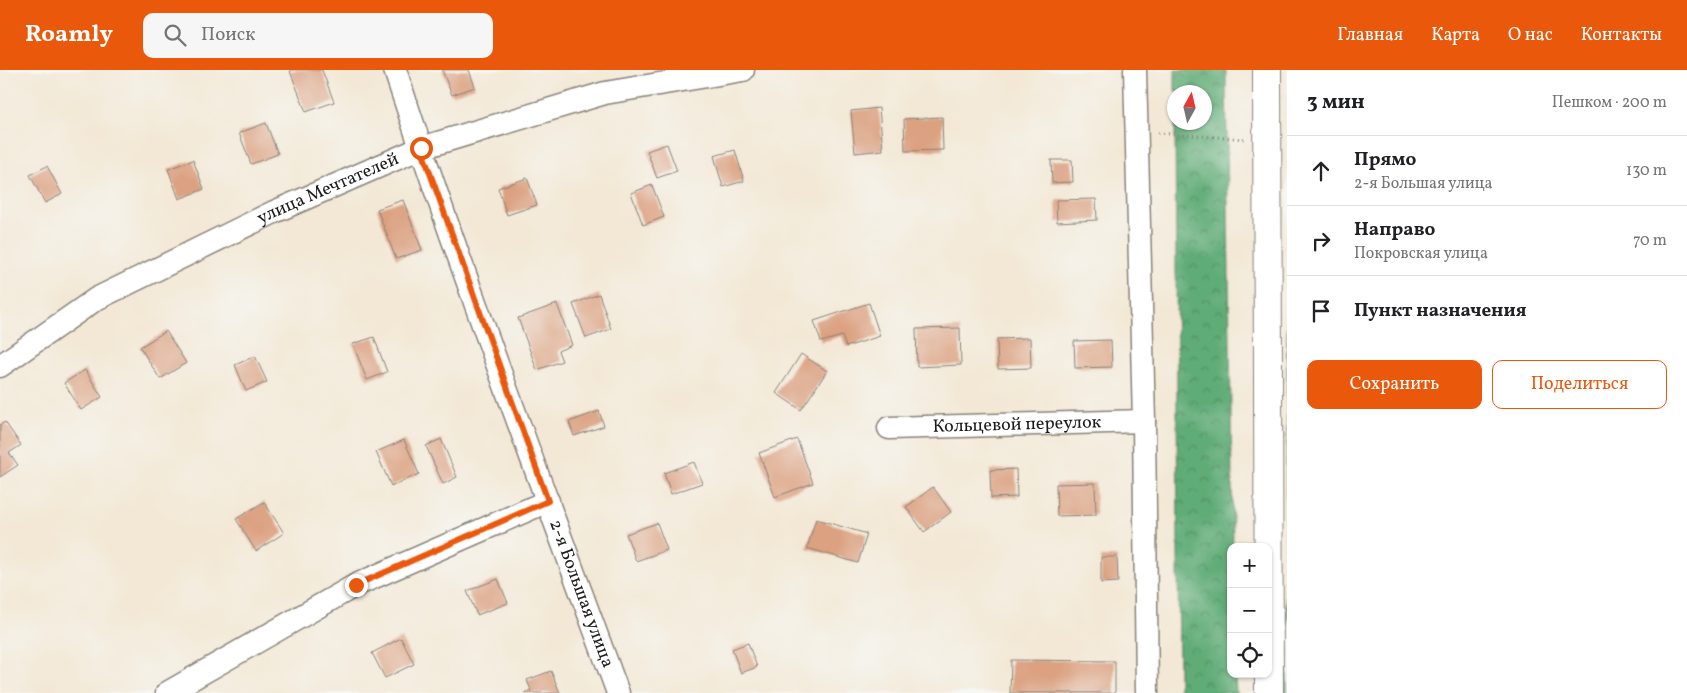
<!DOCTYPE html>
<html lang="ru">
<head>
<meta charset="utf-8">
<style>
	body { margin:0; font-family:Vollkorn,serif; background:#f6f6f6; color:#202124 }
	.controls { position:absolute; right:15px; bottom:15px; display:grid; overflow:hidden; border-radius:10px; box-shadow:0 1px 4px #0004 }
	.controls button { width:45px; height:45px; display:grid; place-items:center; padding:0; border:0; border-bottom:1px solid #e0e0e0; background:#fff; color:#202124; font:25px sans-serif }
	.compass { position:absolute; left:1167px; top:15px; width:45px; height:45px; border-radius:50%; background:#fff; box-shadow:0 1px 4px #0004; rotate:8deg }
	.stop { position:absolute; width:15px; height:15px; margin:-11px; border:4px solid #ea580c; border-radius:50%; background:#fff }
	.stop.end { background:#ea580c; border-color:#fff; box-shadow:0 1px 5px #0008 }
	.list { margin:0; padding:0; list-style:none }
	h2 { display:flex; justify-content:space-between; align-items:center; height:65px; margin:0; padding:0 20px; font-size:21px }
	h2 small { font-size:16px; font-weight:400; color:#757577 }
	.list li { display:grid; grid-template-columns:32px 1fr auto; gap:15px; align-items:center; box-sizing:border-box; height:70px; padding:0 20px; border-top:1px solid #e0e0e0 }
	.list b { display:block; font-size:19px; white-space:nowrap }
	.list p { margin:0; font-size:16px; white-space:nowrap; color:#757577 }
	.list em { font-size:16px; font-style:normal; color:#757577 }
	.actions { display:flex; gap:10px; padding:15px 20px }
	.actions a { flex:1; padding:11px 0; border:1px solid #ea580c; border-radius:10px; text-align:center; font-size:18px; color:#ea580c }
	.actions .main { background:#ea580c; color:#fff }
	.icon { flex:none; width:28px; height:28px; fill:none; stroke:currentColor; stroke-width:2; stroke-linecap:round; stroke-linejoin:round }
	.map { position:relative; flex:none; width:1287px; height:623px; overflow:hidden }
	header { display:flex; align-items:center; gap:30px; box-sizing:border-box; height:70px; padding:0 25px; background:#ea580c; color:#fff }
	header strong { font-size:24px }
	nav { display:flex; gap:28px; margin-inline-start:auto; font-size:18px }
	.search { width:350px; height:45px; background:#f6f6f6; display:flex; align-items:center; gap:12px; box-sizing:border-box; padding:0 18px; border-radius:10px; color:#757577; font-size:19px }
	main { display:flex }
	aside { flex:1; background:#fff }
	.map>svg:first-child { display:block }
	.forest { fill:url(#forest-crowns); stroke:#3e644a }
	.building { fill:#dba181 }
	.lines { fill:none; stroke-linecap:round; stroke-linejoin:round }
	.minor-casing { stroke:#888278; stroke-width:25 }
	.tertiary-casing { stroke:#888278; stroke-width:30 }
	.path { stroke:#888278; stroke-width:3; stroke-dasharray:1 4; stroke-linecap:butt }
	.minor { stroke:#fff; stroke-width:22 }
	.tertiary { stroke:#fff; stroke-width:28 }
	.route { stroke:#ea580c; stroke-width:6 }
	.labels { text-anchor:middle; dominant-baseline:central; stroke-width:5; stroke-linejoin:round; paint-order:stroke }
	.street-label { font-size:18px; fill:#1c1c1c; stroke:#f6f6f2 }
</style>
</head>
<body>
<header>
<strong>Roamly</strong>
<div class="search"><svg class="icon" aria-label="search" viewBox="0 0 24 24"><circle cx="10" cy="10" r="6"/><path d="M15 15l6 6"/></svg>Поиск</div>
<nav><a>Главная</a><a>Карта</a><a>О нас</a><a>Контакты</a></nav>
</header>
<main>
<div class="map">
<svg width="1287" height="623" viewBox="0 0 1287 623">
	<defs>
		<pattern id="forest-crowns" width="20" height="18" patternUnits="userSpaceOnUse" patternTransform="scale(1.25)"><rect width="20" height="18" fill="#60ac77"/><path d="M2 6a3 3 0 1 1 6 0M12 15a3 3 0 1 1 6 0" fill="none" stroke="#4e8b61"/></pattern>
	</defs>
	<rect width="100%" height="100%" fill="#f6f6f2"/>
	<filter id="ink" filterUnits="userSpaceOnUse"><feTurbulence type="fractalNoise" baseFrequency=".02" numOctaves="2"/><feDisplacementMap in="SourceGraphic" scale="10" xChannelSelector="R" yChannelSelector="G"/><feConvolveMatrix kernelMatrix="1 2 1 2 8 2 1 2 1" color-interpolation-filters="sRGB"/></filter>
	<filter id="wash" filterUnits="userSpaceOnUse"><feTurbulence type="fractalNoise" baseFrequency=".0096" numOctaves="4" result="noise"/><feDisplacementMap in="SourceGraphic" scale="20" xChannelSelector="R" yChannelSelector="G"/><feGaussianBlur stdDeviation="1.12" result="paint"/><feColorMatrix in="noise" values="0 0 0 0 0 0 0 0 0 0 0 0 0 0 0 0 0 1.4 0 .05"/><feComposite in="paint" operator="in"/></filter>
	<g filter="url(#wash)">
		<rect width="100%" height="100%" fill="#f3e8d5"/>
		<path class="forest" d="M1175,0H1226L1233,477H1231V604H1235L1236,623H1179L1175,53L1204,52V22H1175Z
			M1287,256V623H1285Z"/>
		<g id="blocks">
			<path class="building" d="M293,0H322L334,32L306,42L290,1Z
				M442,0H469L475,17L452,25Z
				M879,38L883,80L855,83L851,41Z
				M942,47L943,80L905,81L904,49Z
				M266,53L278,84L251,94L239,63Z
				M667,74L677,101L657,108L647,81Z
				M735,80L744,111L723,117L714,86Z
				M193,90L204,119L179,129L168,99Z
				M1051,90H1072L1073,112L1052,113Z
				M47,96L62,124L45,133L30,105Z
				M527,108L537,135L507,145L498,118Z
				M652,115L664,147L643,155L631,123Z
				M1096,129L1097,150L1057,152L1056,130Z
				M403,130L422,180L396,189L377,139Z
				M599,224L611,259L586,268L573,234Z
				M869,233L880,266L846,277L842,266L821,272L814,251Z
				M557,234L572,275L558,281L562,291L537,300L518,248Z
				M960,258L961,295L917,297L916,259Z
				M166,261L186,293L160,309L140,277Z
				M374,267L387,302L367,310L353,274Z
				M1030,268L1031,298L998,299L997,269Z
				M1111,270L1112,297L1075,298L1074,271Z
				M801,284L827,301L801,340L776,323Z
				M255,286L267,312L246,321L235,295Z
				M85,300L102,327L81,340L64,313Z
				M599,341L604,356L574,366L569,352Z
				M5,352L21,375L9,383L18,395L0,407V355Z
				M441,369L457,407L443,414L426,376Z
				M797,369L813,413L775,427L759,383Z
				M404,370L419,404L391,416L376,382Z
				M694,392L702,413L671,424L664,403Z
				M1016,399L1017,427L991,428L990,400Z
				M1095,413L1096,445L1057,446L1056,414Z
				M933,417L951,442L924,462L906,437Z
				M264,432L284,463L256,481L236,449Z
				M816,449L867,464L858,493L807,478Z
				M657,453L667,480L636,491L626,464Z
				M1101,487H1117L1118,512L1101,513Z
				M498,509L508,533L477,545L467,521Z
				M401,568L414,594L385,608L372,583Z
				M748,573L757,597L741,603L732,579Z
				M1011,590L1115,591V623H1010Z
				M551,601L560,623H524L531,620L527,610Z"/>
		</g>
	</g>
	<g filter="url(#ink)">
		<use href="#blocks" fill-opacity="0" stroke="#888278" stroke-width="1"/>
		<g class="lines">
			<g class="minor-casing">
				<g id="minor">
					<path id="s1" d="M395,0C464,210 542,416 618,623"/>
					<path d="M1135,0L1144,351L1147,623"/>
					<path id="s2" d="M0,296L96,229L274,142L421,78L605,23L743,0"/>
					<path id="s3" d="M889,358L1144,351"/>
					<path d="M167,623L356,515L548,431"/>
				</g>
			</g>
			<g class="tertiary-casing">
				<path id="tertiary" d="M1267,0L1269,623"/>
			</g>
			<path class="path" d="M1158,63L1246,69"/>
			<use href="#minor" class="minor"/>
			<use href="#tertiary" class="tertiary"/>
		</g>
	</g>
	<g class="lines" filter="url(#ink)">
		<path class="route" d="M356,515L548,431L421,78"/>
	</g>
	<g class="labels">
		<g class="street-label">
			<text stroke="none"><textPath href="#s2" startOffset="374">улица Мечтателей</textPath></text>
			<text stroke="none"><textPath href="#s3" startOffset="128">Кольцевой переулок</textPath></text>
			<text stroke="none"><textPath href="#s1" startOffset="556">2-я Большая улица</textPath></text>
		</g>
	</g>
</svg>
<div class="controls">
<button>+</button>
<button>−</button>
<button><svg class="icon" aria-label="locate" viewBox="0 0 24 24"><circle cx="12" cy="12" r="6"/><path d="M12 2v4M12 18v4M2 12h4M18 12h4"/></svg></button>
</div>
<svg class="compass" viewBox="-18 -18 36 36"><path d="M0-13l5 13h-10z" fill="#e53935"/><path d="M0 13l5-13h-10z" fill="#757577"/></svg>
<div class="stop" style="left:421px;top:78px"></div>
<div class="stop end" style="left:356px;top:515px"></div>
</div>
<aside>
<h2>3 мин<small>Пешком · 200 m</small></h2>
<ul class="list">
<li><svg class="icon" aria-label="ahead" viewBox="0 0 24 24"><path d="M12 20V5M6 11l6-6 6 6"/></svg><div><b>Прямо</b><p>2-я Большая улица</p></div><em>130 m</em></li>
<li><svg class="icon" aria-label="right" viewBox="0 0 24 24"><path d="M7 20v-9h11M14 6l5 5-5 5"/></svg><div><b>Направо</b><p>Покровская улица</p></div><em>70 m</em></li>
<li><svg class="icon" aria-label="arrive" viewBox="0 0 24 24"><path d="M6 21V4h12l-3 4 3 4H6"/></svg><div><b>Пункт назначения</b></div></li>
</ul>
<div class="actions"><a class="main">Сохранить</a><a>Поделиться</a></div>
</aside>
</main>
</body>
</html>
